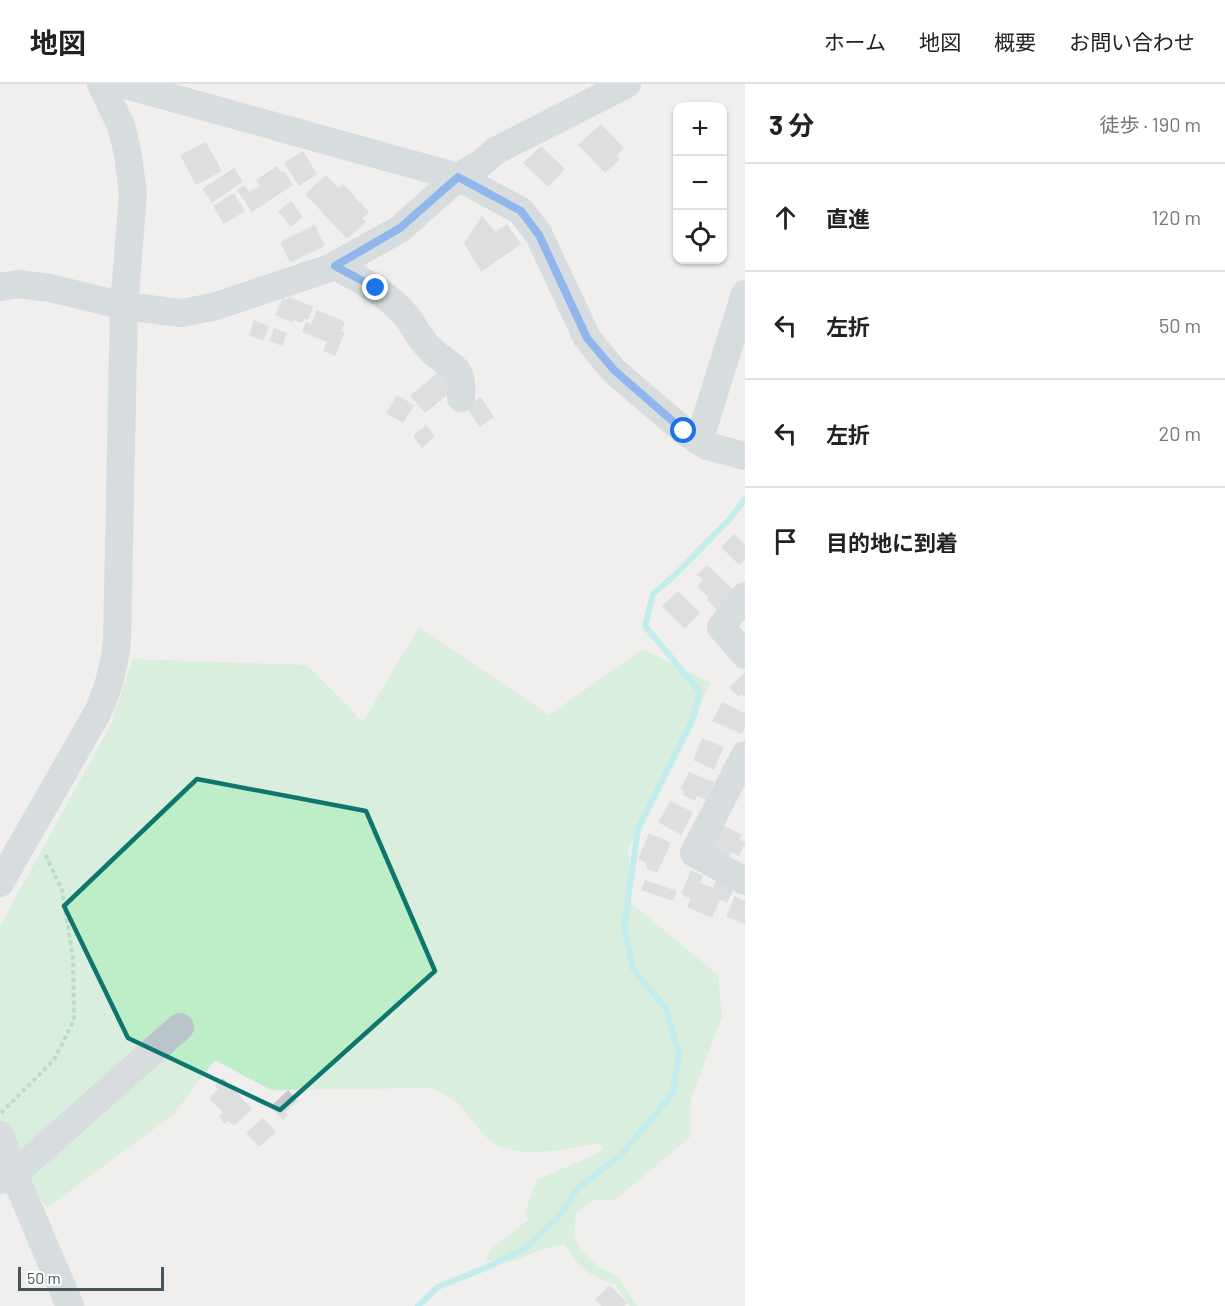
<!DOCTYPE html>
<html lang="ja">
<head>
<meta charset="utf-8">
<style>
	body { margin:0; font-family:Barlow,"Noto Sans JP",sans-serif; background:#f6f6f6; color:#222 }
	.controls { position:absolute; right:18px; top:18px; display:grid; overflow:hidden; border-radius:12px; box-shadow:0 2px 4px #0004 }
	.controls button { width:54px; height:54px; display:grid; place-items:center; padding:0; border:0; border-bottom:2px solid #e0e0e0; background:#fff; color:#222; font:30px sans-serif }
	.scale { position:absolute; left:18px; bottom:15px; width:146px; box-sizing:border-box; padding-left:6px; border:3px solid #46555b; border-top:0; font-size:16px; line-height:21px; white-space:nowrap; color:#46555b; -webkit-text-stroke:4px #fff; paint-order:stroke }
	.stop { position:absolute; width:18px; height:18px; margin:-14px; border:4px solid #1a73e8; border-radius:50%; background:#fff }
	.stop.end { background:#1a73e8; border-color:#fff; box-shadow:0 2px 6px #0008 }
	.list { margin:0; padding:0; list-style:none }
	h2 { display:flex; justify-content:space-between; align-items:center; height:78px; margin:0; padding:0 24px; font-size:26px }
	h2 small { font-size:20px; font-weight:400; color:#767676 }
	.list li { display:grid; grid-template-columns:39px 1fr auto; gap:18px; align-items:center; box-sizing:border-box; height:108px; padding:0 24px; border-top:2px solid #e0e0e0 }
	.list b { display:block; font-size:22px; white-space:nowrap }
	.list em { font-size:20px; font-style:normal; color:#767676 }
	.icon { flex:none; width:33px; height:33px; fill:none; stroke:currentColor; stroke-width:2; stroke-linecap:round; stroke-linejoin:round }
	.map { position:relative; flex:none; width:745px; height:1222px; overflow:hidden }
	header { display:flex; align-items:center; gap:36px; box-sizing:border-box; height:84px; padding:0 30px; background:#fff; border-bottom:2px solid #e0e0e0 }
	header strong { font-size:28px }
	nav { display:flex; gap:33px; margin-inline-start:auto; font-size:21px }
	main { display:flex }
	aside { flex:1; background:#fff }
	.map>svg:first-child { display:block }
	.green { fill:#bdeec7 }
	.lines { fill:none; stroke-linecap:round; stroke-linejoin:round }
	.stream { stroke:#8ae8ea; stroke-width:6 }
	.building { fill:#c5cace }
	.path { stroke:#75cb91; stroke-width:4; stroke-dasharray:4.5 3; stroke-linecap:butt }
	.minor { stroke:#b9c5cb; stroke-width:28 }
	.route { stroke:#1a73e8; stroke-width:8 }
	.marked { fill:none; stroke:#0f766e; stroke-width:4.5; stroke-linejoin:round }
</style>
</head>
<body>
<header>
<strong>地図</strong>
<nav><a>ホーム</a><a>地図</a><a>概要</a><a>お問い合わせ</a></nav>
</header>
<main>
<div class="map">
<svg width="745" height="1222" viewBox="0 0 745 1222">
	<rect width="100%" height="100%" fill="#f1eeee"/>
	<path class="green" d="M419,543L549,631L643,565L711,599L628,765L631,819L718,891L722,933L691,1014L690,1053L615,1116H593L576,1130L574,1152L580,1165L599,1183L618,1193L637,1222H630L615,1200C588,1192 579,1184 565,1160L540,1166L511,1178L486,1176L490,1166L528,1136L525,1128L537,1096L598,1069L603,1063L599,1059L555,1067L523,1068L498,1062L485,1052L456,1017L432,1004L271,1006L215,976L174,1030L47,1124L3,1058H0V842L111,640L133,575L307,581L363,638Z"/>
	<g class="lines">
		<path class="stream" d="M418,1222L438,1203L490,1182L525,1165L559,1132L578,1104L621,1071L673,1009L679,969L666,924L633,885L624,843L638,745L693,635L700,608L645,542L653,510L674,492L729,436L745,415"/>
	</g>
	<path class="building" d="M601,40L624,64L617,71L620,75L605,89L578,61Z
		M206,58L222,87L196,101L180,71Z
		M541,62L565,85L548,103L523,79Z
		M303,67L317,90L299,102L284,79Z
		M277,82L281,88L284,87L293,101L252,128L237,106L244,101L249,108L260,102L256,96Z
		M234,84L243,98L212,119L202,105Z
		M326,91L338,104L343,100L369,128L362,134L366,138L347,155L305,110Z
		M234,109L245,127L224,140L213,122Z
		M291,117L303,133L291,143L278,127Z
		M482,132L495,148L507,140L521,160L481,188L464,159Z
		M315,141L325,162L290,179L280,158Z
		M288,212L313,223L308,236L304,234L302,239L294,236L293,239L275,231L283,214L287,216Z
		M317,226L345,238L341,247L345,248L335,272L323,267L327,258L302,248L306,238L311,240Z
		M254,236L269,242L263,257L249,251Z
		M274,244L287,249L282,262L269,257Z
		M443,284L458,302L425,329L410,312Z
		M397,311L414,321L403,339L386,329Z
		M481,313L494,333L480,343L466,323Z
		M426,341L435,352L422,364L413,352Z
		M734,450L745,461V475L739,481L721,463Z
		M707,481L734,506L719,528L707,516L709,514L697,502L703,496L697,491Z
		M678,507L700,529L685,545L662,522Z
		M745,588V613L742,610L739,613L729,603Z
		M722,618L745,629V643L742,650L712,637Z
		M702,654L724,663L714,686L693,676Z
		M689,688L714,698L707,716L697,712L695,717L683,711L684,707L680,705Z
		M670,717L693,728L681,751L658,738Z
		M720,740L742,751L739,755L745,758V760L739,772L732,768L729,773L711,763Z
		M649,749L671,759L657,789L646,784L647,780L638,775Z
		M691,786L703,792L700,799L713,804L716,796L734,805L727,819L720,816L712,834L687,823L691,815L681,810Z
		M645,796L677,807L673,817L641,806Z
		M735,812L745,817V840L726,832Z
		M223,994L252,1025L234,1042L229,1037L225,1040L219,1032L223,1029L209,1014L218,1005L215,1001Z
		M288,1006L298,1017L285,1029L288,1031L283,1036L270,1023Z
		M263,1034L276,1048L259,1063L246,1049Z
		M610,1201L627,1219L624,1222H601L595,1215Z"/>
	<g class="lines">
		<path class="path" d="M1,1029L54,976L74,936L73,874L62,806L44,768"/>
		<path class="minor" d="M122,0L458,93L521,127L539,151L587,254L613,286L684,347L707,362L745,372
			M335,182C361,196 387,209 407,233C415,244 422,258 432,267C452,285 464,281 461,314
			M0,203L18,200L50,204L124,222L181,229L213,223L330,184L400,145L458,93L479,81L497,66L627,0
			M699,357L745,210
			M745,512L721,543L745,571
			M745,671L694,769L745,797
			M0,799L95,633C108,609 114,584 117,557L124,222L133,110L128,71L122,44L101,0
			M0,1051L14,1090L70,1222
			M0,1096L14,1090L180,943"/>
	</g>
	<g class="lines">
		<path class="route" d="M376,204L335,182L400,144L458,93L521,127L539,151L587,254L614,286L684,347"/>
	</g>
	<path d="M0 0H745V1222H0ZM197,695L366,727L435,887L280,1026L128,954L64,822Z" fill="#f1eeee" fill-opacity=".55" fill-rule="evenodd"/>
	<path class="marked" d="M197,695L366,727L435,887L280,1026L128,954L64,822Z"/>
</svg>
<div class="controls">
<button>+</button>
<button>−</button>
<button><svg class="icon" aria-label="locate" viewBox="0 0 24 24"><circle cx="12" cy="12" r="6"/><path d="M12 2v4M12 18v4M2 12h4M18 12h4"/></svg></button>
</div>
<div class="scale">50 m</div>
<div class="stop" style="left:684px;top:347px"></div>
<div class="stop end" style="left:376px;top:204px"></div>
</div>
<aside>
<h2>3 分<small>徒歩 · 190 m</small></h2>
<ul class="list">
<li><svg class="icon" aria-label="ahead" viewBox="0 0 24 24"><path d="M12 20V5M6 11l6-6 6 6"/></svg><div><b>直進</b></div><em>120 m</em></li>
<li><svg class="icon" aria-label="left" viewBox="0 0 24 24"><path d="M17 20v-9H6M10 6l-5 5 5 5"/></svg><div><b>左折</b></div><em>50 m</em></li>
<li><svg class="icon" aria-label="left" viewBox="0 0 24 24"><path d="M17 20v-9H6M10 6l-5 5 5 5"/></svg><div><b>左折</b></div><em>20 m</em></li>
<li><svg class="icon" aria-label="arrive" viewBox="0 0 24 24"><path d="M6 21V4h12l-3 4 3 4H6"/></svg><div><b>目的地に到着</b></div></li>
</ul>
</aside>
</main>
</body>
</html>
